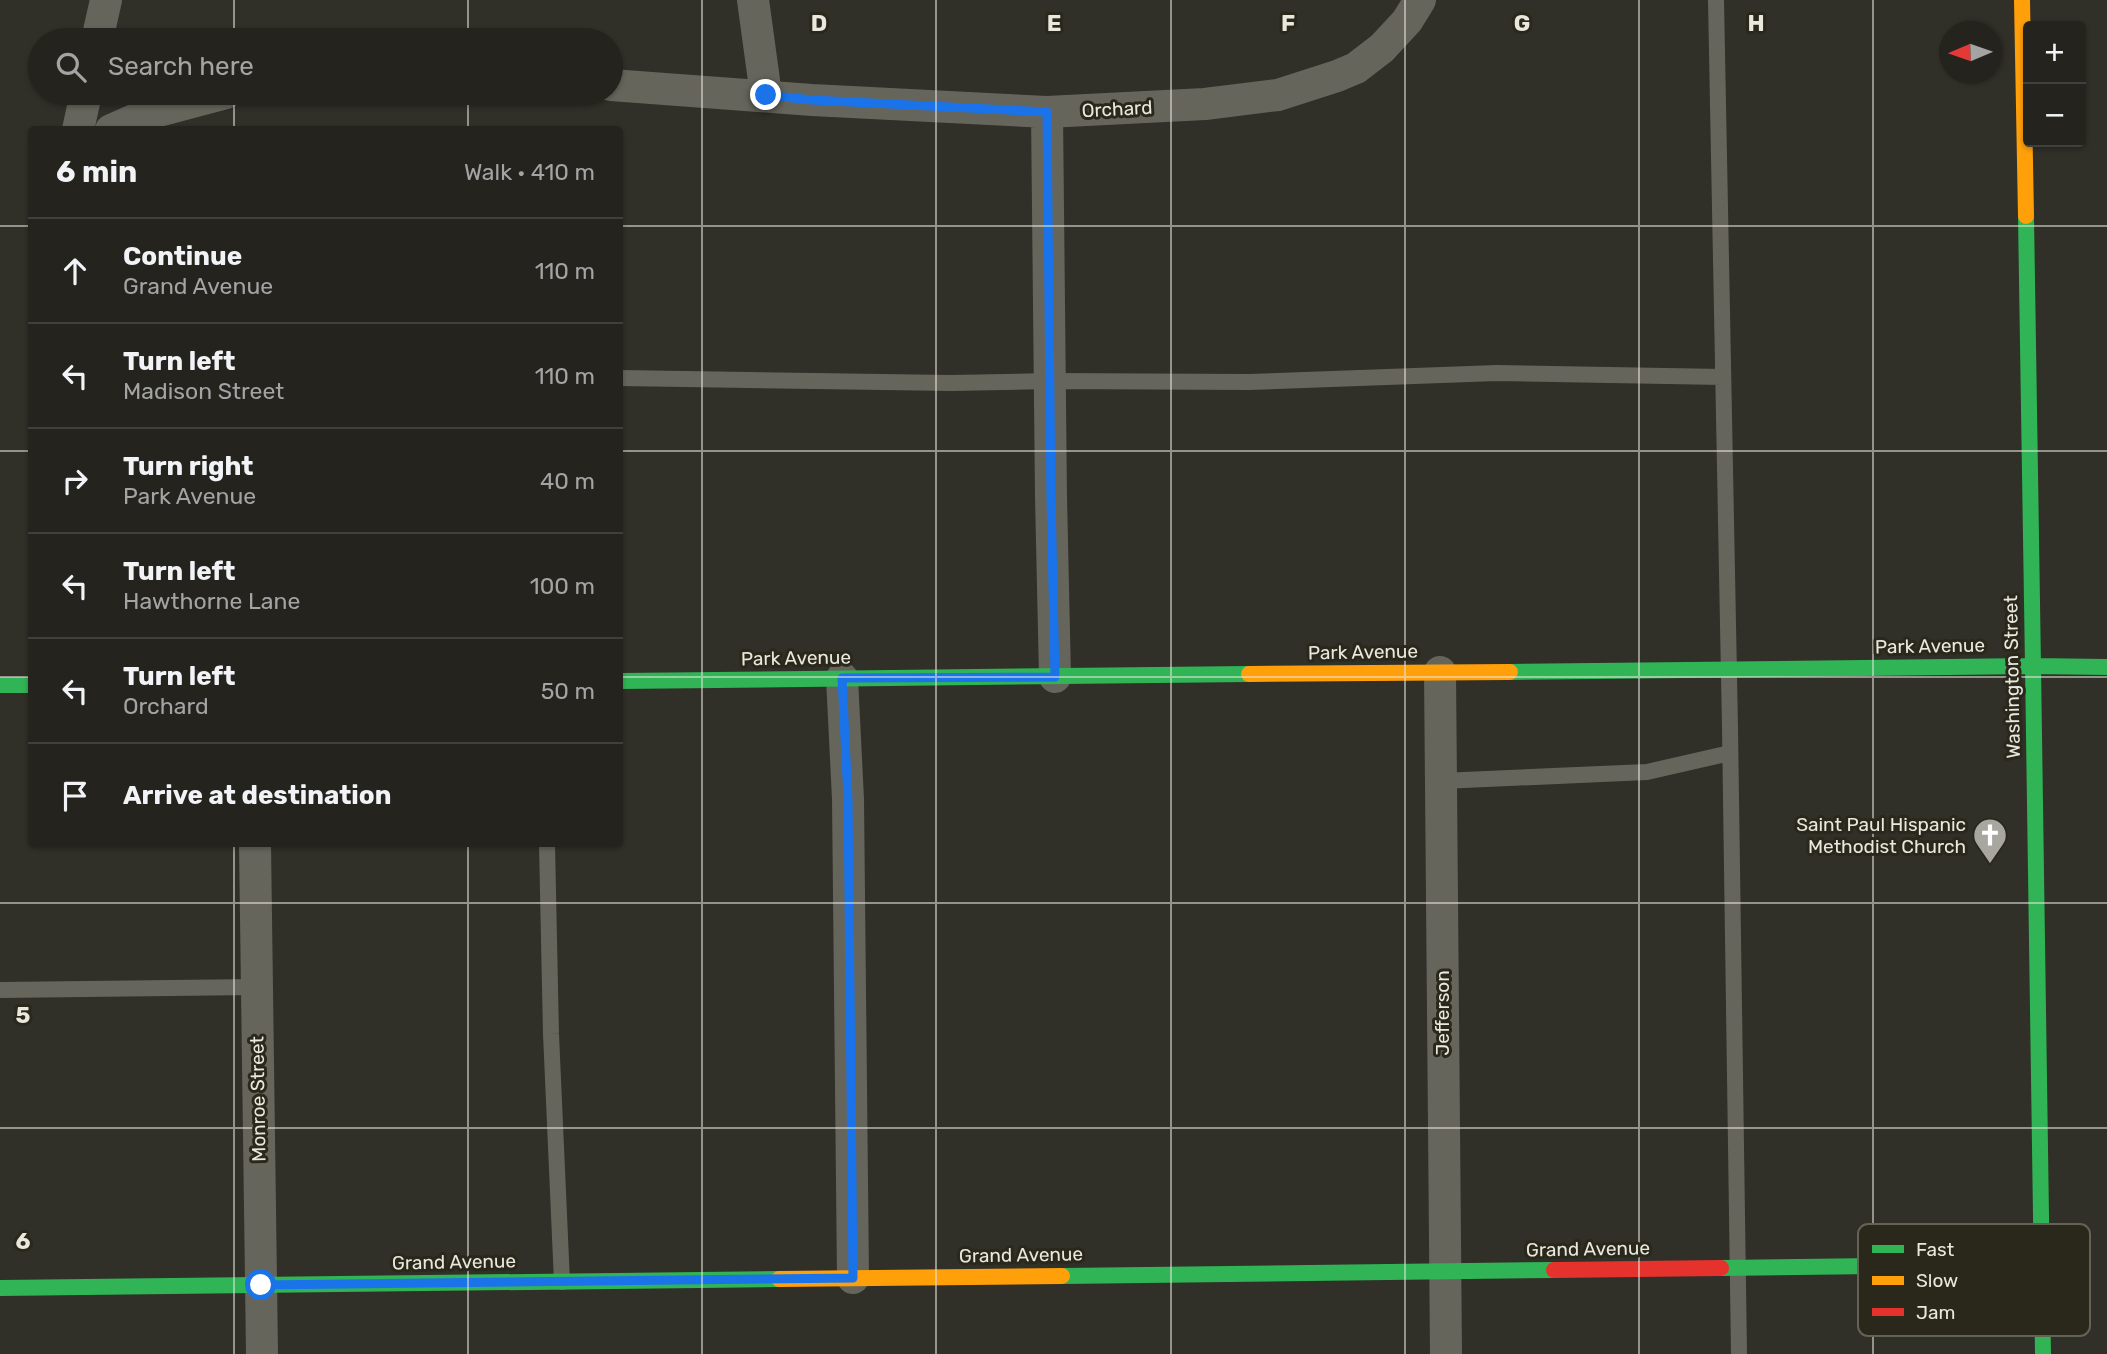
<!DOCTYPE html>
<html lang="en">
<head>
<meta charset="utf-8">
<style>
	body { margin:0; font-family:Rubik,sans-serif; background:#2c2b27; color:#f1f3f6 }
	.controls { position:absolute; right:21px; top:21px; display:grid; overflow:hidden; border-radius:7px; box-shadow:0 2px 5px #0004 }
	.controls button { width:63px; height:63px; display:grid; place-items:center; padding:0; border:0; border-bottom:2px solid #41403c; background:#24231e; color:#f1f3f6; font:35px sans-serif }
	.compass { position:absolute; left:1939px; top:21px; width:63px; height:63px; border-radius:50%; background:#24231e; box-shadow:0 2px 5px #0004; rotate:268deg }
	.stop { position:absolute; width:21px; height:21px; margin:-16px; border:5px solid #1a73e8; border-radius:50%; background:#fff }
	.stop.end { background:#1a73e8; border-color:#fff; box-shadow:0 2px 7px #0008 }
	.list { margin:0; padding:0; list-style:none }
	h2 { display:flex; justify-content:space-between; align-items:center; height:91px; margin:0; padding:0 28px; font-size:30px }
	h2 small { font-size:23px; font-weight:400; color:#a3a4a4 }
	.list li { display:grid; grid-template-columns:46px 1fr auto; gap:21px; align-items:center; box-sizing:border-box; height:105px; padding:0 28px; border-top:2px solid #41403c }
	.list b { display:block; font-size:26px; white-space:nowrap }
	.list p { margin:0; font-size:23px; white-space:nowrap; color:#a3a4a4 }
	.list em { font-size:23px; font-style:normal; color:#a3a4a4 }
	.icon { flex:none; width:38px; height:38px; fill:none; stroke:currentColor; stroke-width:2; stroke-linecap:round; stroke-linejoin:round }
	.map { position:relative; flex:none; width:2107px; height:1354px; overflow:hidden }
	.search { position:absolute; background:#24231e; box-shadow:0 2px 5px #0004; left:28px; top:28px; width:595px; height:77px; display:flex; align-items:center; gap:18px; box-sizing:border-box; padding:0 24px; border-radius:38px; color:#a3a4a4; font-size:26px }
	.panel { position:absolute; background:#24231e; box-shadow:0 2px 5px #0004; left:28px; top:126px; width:595px; height:721px; border-radius:7px }
	.map>svg:first-child { display:block }
	.lines { fill:none; stroke-linecap:round; stroke-linejoin:round }
	.lane { stroke:#66655c; stroke-width:16 }
	.street { stroke:#66655c; stroke-width:32 }
	.fast { stroke:#30b455; stroke-width:16 }
	.slow { stroke:#ff9f0a; stroke-width:16 }
	.jam { stroke:#e5322d; stroke-width:16 }
	.route { stroke:#1a73e8; stroke-width:9 }
	.grid { fill:none; stroke:#e9e8df; stroke-width:2; stroke-opacity:0.55 }
	.labels { text-anchor:middle; dominant-baseline:central; stroke-width:6; stroke-linejoin:round; paint-order:stroke }
	.street-label { font-size:19px; fill:#e9e8df; stroke:#2a281b }
	.poi-label { font-size:19px; fill:#e9e8df; stroke:#2a281b; text-anchor:end }
	.key { fill:#2a281b; stroke:#636256; stroke-width:2 }
	.key-label { font-size:19px; fill:#e9e8df }
	.grid-label { font-size:23px; text-anchor:middle; font-weight:bold; fill:#e9e8df; stroke:#2a281b; stroke-width:6; stroke-linejoin:round; paint-order:stroke }
</style>
</head>
<body>
<div class="map">
<svg width="2107" height="1354" viewBox="0 0 2107 1354">
	<rect width="100%" height="100%" fill="#302f28"/>
	<g class="lines">
		<path class="lane" d="M1716,0L1730,728L1739,1354
			M620,378L951,383L1050,381L1249,382L1497,373L1723,377
			M1441,781L1647,772L1730,753
			M547,844L551,1034L562,1282
			M0,990L256,987"/>
		<path class="street" d="M753,0L766,95
			M97,40L106,0
			M611,85L812,100L1047,112L1205,104L1278,95L1337,76L1356,68L1382,48L1407,21L1420,0
			M1047,112L1051,497L1055,677
			M78,130L86,93
			M111,130L147,114L226,93
			M1440,672L1446,1354
			M842,678L848,799L853,1278
			M255,844L262,1354"/>
		<path class="fast" d="M2026,216L2033,666
			M2033,666L2043,1354
			M1510,672L2033,666L2107,667
			M620,681L1249,674
			M0,685H32
			M1721,1268L2042,1264
			M1062,1276L1554,1270
			M0,1288L779,1279"/>
		<path class="slow" d="M2022,0L2026,216
			M1249,674L1510,672
			M779,1279L1062,1276"/>
		<path class="jam" d="M1554,1270L1721,1268"/>
	</g>
	<g class="lines">
		<path class="route" d="M261,1285L853,1278L848,799L842,678L1055,677L1051,498L1047,112L812,100L766,95"/>
	</g>
	<path class="grid" d="M234,0V40M468,0V40M702,0V1354M936,0V1354M1171,0V1354M1405,0V1354M1639,0V1354M1873,0V1354M234,93V130M468,93V130M0,226H32M620,226H2107M0,451H32M620,451H2107M0,677H32M620,677H2107M234,844V1354M468,844V1354M0,903H2107M0,1128H2107"/>
	<defs>
		<g id="church-pin" transform="scale(1.75)"><path d="M0 17L-7.5 6A9.5 9.5 0 1 1 7.5 6Z" fill="#a8a79f" stroke="#2a281b"/><path d="M-1.2-6h2.4v3.5h3.3v2.4h-3.3V6h-2.4V-.1h-3.3v-2.4h3.3Z" fill="#fff"/></g>
	</defs>
	<g fill-rule="evenodd">
		<use href="#church-pin" x="1990" y="835"/>
	</g>
	<g class="labels">
		<g class="street-label">
			<text transform="translate(1117 109) rotate(-3)">Orchard</text>
			<text transform="translate(1930 646) rotate(-1)">Park Avenue</text>
			<text transform="translate(1363 652) rotate(-1)">Park Avenue</text>
			<text transform="translate(796 658) rotate(-1)">Park Avenue</text>
			<text transform="translate(2012 677) rotate(-91)">Washington Street</text>
			<text transform="translate(1442 1013) rotate(-90)">Jefferson</text>
			<text transform="translate(258 1099) rotate(-91)">Monroe Street</text>
			<text transform="translate(1588 1249) rotate(-1)">Grand Avenue</text>
			<text transform="translate(1021 1255) rotate(-1)">Grand Avenue</text>
			<text transform="translate(454 1262) rotate(-1)">Grand Avenue</text>
		</g>
		<g class="poi-label">
			<text x="1966" y="824">Saint Paul Hispanic<tspan x="1966" dy="22">Methodist Church</tspan></text>
		</g>
	</g>
	<rect x="1858" y="1224" width="232" height="112" rx="10" class="key"/>
	<rect x="1872" y="1245" width="32" height="8" fill="#30b455"/>
	<rect x="1872" y="1276" width="32" height="9" fill="#ff9f0a"/>
	<rect x="1872" y="1308" width="32" height="8" fill="#e5322d"/>
	<g class="key-label">
		<text x="1916" y="1256">Fast</text>
		<text x="1916" y="1287">Slow</text>
		<text x="1916" y="1319">Jam</text>
	</g>
	<g class="grid-label">
		<text x="819" y="31">D</text>
		<text x="1054" y="31">E</text>
		<text x="1288" y="31">F</text>
		<text x="1522" y="31">G</text>
		<text x="1756" y="31">H</text>
		<text x="23" y="1023">5</text>
		<text x="23" y="1249">6</text>
	</g>
</svg>
<div class="controls">
<button>+</button>
<button>−</button>
</div>
<svg class="compass" viewBox="-18 -18 36 36"><path d="M0-13l5 13h-10z" fill="#e53935"/><path d="M0 13l5-13h-10z" fill="#a3a4a4"/></svg>
<div class="stop" style="left:261px;top:1285px"></div>
<div class="stop end" style="left:766px;top:95px"></div>
<div class="search"><svg class="icon" aria-label="search" viewBox="0 0 24 24"><circle cx="10" cy="10" r="6"/><path d="M15 15l6 6"/></svg>Search here</div>
<section class="panel">
<h2>6 min<small>Walk · 410 m</small></h2>
<ul class="list">
<li><svg class="icon" aria-label="ahead" viewBox="0 0 24 24"><path d="M12 20V5M6 11l6-6 6 6"/></svg><div><b>Continue</b><p>Grand Avenue</p></div><em>110 m</em></li>
<li><svg class="icon" aria-label="left" viewBox="0 0 24 24"><path d="M17 20v-9H6M10 6l-5 5 5 5"/></svg><div><b>Turn left</b><p>Madison Street</p></div><em>110 m</em></li>
<li><svg class="icon" aria-label="right" viewBox="0 0 24 24"><path d="M7 20v-9h11M14 6l5 5-5 5"/></svg><div><b>Turn right</b><p>Park Avenue</p></div><em>40 m</em></li>
<li><svg class="icon" aria-label="left" viewBox="0 0 24 24"><path d="M17 20v-9H6M10 6l-5 5 5 5"/></svg><div><b>Turn left</b><p>Hawthorne Lane</p></div><em>100 m</em></li>
<li><svg class="icon" aria-label="left" viewBox="0 0 24 24"><path d="M17 20v-9H6M10 6l-5 5 5 5"/></svg><div><b>Turn left</b><p>Orchard</p></div><em>50 m</em></li>
<li><svg class="icon" aria-label="arrive" viewBox="0 0 24 24"><path d="M6 21V4h12l-3 4 3 4H6"/></svg><div><b>Arrive at destination</b></div></li>
</ul>
</section>
</div>
</body>
</html>
